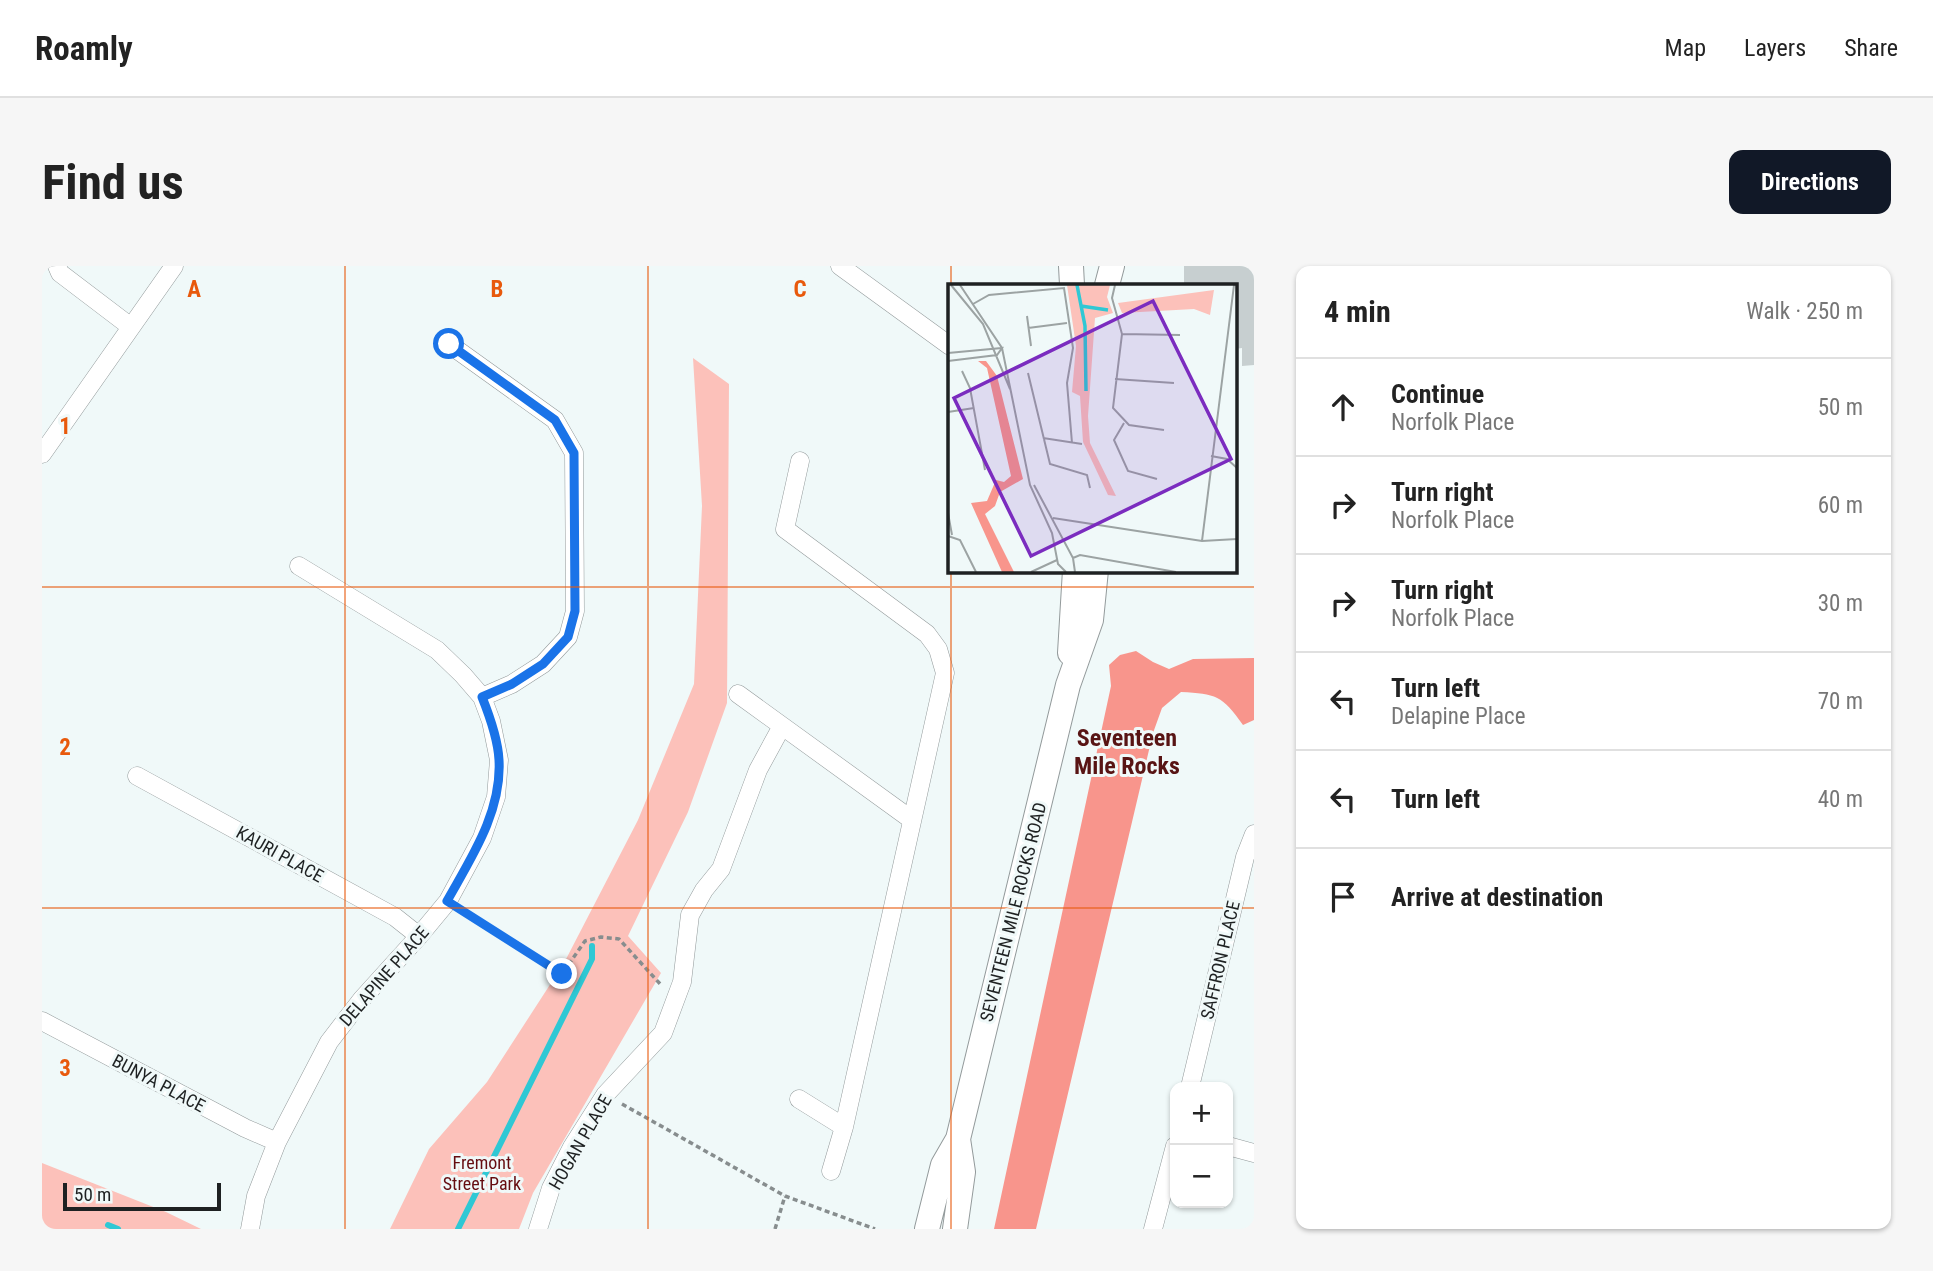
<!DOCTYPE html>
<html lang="en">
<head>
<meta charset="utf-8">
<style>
	body { margin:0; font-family:"Roboto Condensed",sans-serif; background:#f6f6f6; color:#222 }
	.controls { position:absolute; right:21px; bottom:21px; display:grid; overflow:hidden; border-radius:14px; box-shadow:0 2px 5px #0004 }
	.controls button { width:63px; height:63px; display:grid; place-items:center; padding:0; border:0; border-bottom:2px solid #e0e0e0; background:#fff; color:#222; font:35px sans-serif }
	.scale { position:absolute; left:21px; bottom:18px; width:158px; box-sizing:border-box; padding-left:7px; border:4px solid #1e2122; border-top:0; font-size:19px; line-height:24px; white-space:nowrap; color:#1e2122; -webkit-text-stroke:5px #f0f9f9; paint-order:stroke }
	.stop { position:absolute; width:21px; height:21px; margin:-16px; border:5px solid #1a73e8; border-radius:50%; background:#fff }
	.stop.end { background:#1a73e8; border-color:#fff; box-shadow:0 2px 7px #0008 }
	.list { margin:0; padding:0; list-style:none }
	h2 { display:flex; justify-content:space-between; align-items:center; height:91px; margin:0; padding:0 28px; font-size:30px }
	h2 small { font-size:23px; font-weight:400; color:#767676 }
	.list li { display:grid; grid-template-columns:46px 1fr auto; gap:21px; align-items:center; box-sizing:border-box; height:98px; padding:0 28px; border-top:2px solid #e0e0e0 }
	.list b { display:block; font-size:26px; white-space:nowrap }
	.list p { margin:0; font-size:23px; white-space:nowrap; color:#767676 }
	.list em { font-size:23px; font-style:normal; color:#767676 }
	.icon { flex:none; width:38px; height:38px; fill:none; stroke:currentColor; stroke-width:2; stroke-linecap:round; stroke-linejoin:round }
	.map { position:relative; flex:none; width:1212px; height:963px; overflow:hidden; border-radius:14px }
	header { display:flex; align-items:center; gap:42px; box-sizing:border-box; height:98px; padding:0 35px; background:#fff; border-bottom:2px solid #e0e0e0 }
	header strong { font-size:33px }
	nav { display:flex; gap:38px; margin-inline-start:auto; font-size:24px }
	.intro { display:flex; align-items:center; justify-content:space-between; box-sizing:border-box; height:168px; padding:0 42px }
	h1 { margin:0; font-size:49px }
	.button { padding:18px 32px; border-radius:14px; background:#111827; color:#fff; font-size:24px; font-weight:700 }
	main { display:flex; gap:42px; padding:0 42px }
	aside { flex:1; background:#fff; border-radius:14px; box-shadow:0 2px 5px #0004 }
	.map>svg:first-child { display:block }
	.green { fill:#fcc1ba }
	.forest { fill:#f8958c }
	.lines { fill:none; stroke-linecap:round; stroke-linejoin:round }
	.stream { stroke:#2fc8d4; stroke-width:6 }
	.building { fill:#c7cfd0 }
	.minor-casing { stroke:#939a9b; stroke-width:19 }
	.secondary-casing { stroke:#939a9b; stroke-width:26 }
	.path { stroke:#878d8e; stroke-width:3.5; stroke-dasharray:5 3.5; stroke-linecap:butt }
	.minor { stroke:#fff; stroke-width:18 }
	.secondary { stroke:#fff; stroke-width:24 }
	.route { stroke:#1a73e8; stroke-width:9 }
	.grid { fill:none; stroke:#e8590c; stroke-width:2; stroke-opacity:0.55 }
	.labels { text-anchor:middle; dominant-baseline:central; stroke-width:6; stroke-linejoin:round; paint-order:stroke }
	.street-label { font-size:18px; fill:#1e2122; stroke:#f0f9f9 }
	.park-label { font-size:18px; fill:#650c10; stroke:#f0f9f9 }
	.district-label { font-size:24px; font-weight:bold; fill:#581414; stroke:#f0f9f9 }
	.inset-river { fill:none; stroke:#2fc8d4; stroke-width:3.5 }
	.inset-road { fill:none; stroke:#9ca3a3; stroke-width:2 }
	.view { fill:#7b2cbf; fill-opacity:0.15; stroke:#7b2cbf; stroke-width:3.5 }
	.inset-edge { fill:none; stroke:#1e2122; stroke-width:3.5 }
	.grid-label { font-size:23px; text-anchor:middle; font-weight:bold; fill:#e8590c; stroke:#f0f9f9; stroke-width:6; stroke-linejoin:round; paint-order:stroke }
</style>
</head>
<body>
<header>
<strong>Roamly</strong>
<nav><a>Map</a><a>Layers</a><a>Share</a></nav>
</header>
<div class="intro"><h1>Find us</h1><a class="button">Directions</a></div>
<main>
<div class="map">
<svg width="1212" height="963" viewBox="0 0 1212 963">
	<rect width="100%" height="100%" fill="#f0f9f9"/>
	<path class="green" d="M651,92L687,118L685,437L646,546L586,670L619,707L491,927L477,963H348L387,883L445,816L522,697L596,554L652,418L660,240Z
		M0,897L124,946L159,963H0Z"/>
	<path class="forest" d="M1094,385L1111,396L1127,403L1151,393L1212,392V454L1201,459C1180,429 1174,428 1139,426L1120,442L1111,467L994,963H952L1069,420L1067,399L1078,389Z"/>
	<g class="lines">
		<path class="stream" d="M66,959L76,963
			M416,963L550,693V680"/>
	</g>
	<path class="building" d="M1142,0H1212V99L1200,100V82L1193,83V19H1142Z"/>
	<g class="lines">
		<g class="minor-casing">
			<path id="minor" d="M15,0L18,7L89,61
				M798,0L908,80
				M407,78L513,154L532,187L533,345L526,371L501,398L470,418L440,431
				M0,188L132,0
				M758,195L743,263L885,368L896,383L903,407L802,861L789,905
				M696,428L870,554
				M95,510L353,651L377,670
				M0,755L203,862L235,876
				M1148,821L1203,591L1212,568
				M757,833L802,861
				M1186,880L1212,887
				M208,963L214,930L235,876L287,776L320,733L377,670L406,635L440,572L454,531L457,494L449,455L440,431L421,409L395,384L257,300
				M496,963L509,922L530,881L563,829L621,767L640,716L648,649L662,624L679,603L716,504L740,460
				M1111,963L1133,880"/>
		</g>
		<g class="secondary-casing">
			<path id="secondary" d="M1029,0L1030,19
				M1065,19L1070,0
				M1028,387L1033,304
				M885,963L901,899L916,873L1026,419L1049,354L1054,304
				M913,963L921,906L916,873"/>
		</g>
		<path class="path" d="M422,646L520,708L543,675L559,671L577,673L620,720
			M580,838L743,930L833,963
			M733,963L743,930"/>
		<use href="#minor" class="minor"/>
		<use href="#secondary" class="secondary"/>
	</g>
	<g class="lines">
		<path class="route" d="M407,78L513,154L532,187L533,345L526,371L501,398L470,418L440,431C448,451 456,473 457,494C460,546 429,592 405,635L520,708"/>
	</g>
	<path class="grid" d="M303,0V963M606,0V963M909,0V19M909,304V963M0,321H1212M0,642H1212"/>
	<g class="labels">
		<g class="street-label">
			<text transform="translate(238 588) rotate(29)">KAURI PLACE</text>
			<text transform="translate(971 646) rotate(-76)">SEVENTEEN MILE ROCKS ROAD</text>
			<text transform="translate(1178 694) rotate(-77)">SAFFRON PLACE</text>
			<text transform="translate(342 710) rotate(-49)">DELAPINE PLACE</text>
			<text transform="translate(117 817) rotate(28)">BUNYA PLACE</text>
			<text transform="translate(538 876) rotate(-60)">HOGAN PLACE</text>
		</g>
		<g class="park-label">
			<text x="440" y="896">Fremont<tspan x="440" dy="21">Street Park</tspan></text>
		</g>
		<g class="district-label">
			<text x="1085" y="472">Seventeen<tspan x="1085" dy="28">Mile Rocks</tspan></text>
		</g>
	</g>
	<g transform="translate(906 18)">
		<rect width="289" height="289" fill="#f0f9f9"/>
		<path d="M119,1H162L159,13L165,29L147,34L140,132L142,159L168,212L160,211L135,158L132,112L124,108L128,62ZM266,6L262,31L246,25L174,29L170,19Z" fill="#fcc1ba"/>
		<path d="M30,77H38L49,92L75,195L52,208L47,222L37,230L66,288H54L23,219L39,217L48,196L56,198L63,192L39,84Z" fill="#f8958c"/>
		<path class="inset-river" d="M129,1L137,42L138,107M133,22L160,26"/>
		<path class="inset-road" d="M3,1L35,40L62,105M12,1L54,64L82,201L104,249L110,280L118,288M167,1L164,14L174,50L165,124L181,141L216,146M25,20L41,11L116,4L125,64L119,99L124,159M79,32L83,62M80,44L119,39M174,50L232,51M0,69L54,64L49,71L0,77M14,87L22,104L37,186M80,89L102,180L139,191L142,204M167,95L226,99M0,128L26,124M176,139L166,156L180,187L209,195M95,154L134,160M263,172L279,175L289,184M86,201L125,274L127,288M0,229L4,251M105,234L254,257L289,255M0,252L12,256L28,288M254,257L286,1M125,274L132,271L228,288M83,288L109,276"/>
		<path class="view" d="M205,17L283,175L83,272L6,114Z"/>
		<rect width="289" height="289" class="inset-edge"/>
	</g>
	<g class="grid-label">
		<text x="152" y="31">A</text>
		<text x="455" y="31">B</text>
		<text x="758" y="31">C</text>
		<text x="23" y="168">1</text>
		<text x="23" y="489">2</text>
		<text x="23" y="810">3</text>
	</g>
</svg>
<div class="controls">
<button>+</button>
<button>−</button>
</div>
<div class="scale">50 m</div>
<div class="stop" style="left:407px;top:78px"></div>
<div class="stop end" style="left:520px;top:708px"></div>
</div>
<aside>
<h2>4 min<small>Walk · 250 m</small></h2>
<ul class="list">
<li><svg class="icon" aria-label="ahead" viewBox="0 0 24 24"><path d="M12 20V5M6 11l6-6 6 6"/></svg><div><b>Continue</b><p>Norfolk Place</p></div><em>50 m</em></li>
<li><svg class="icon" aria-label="right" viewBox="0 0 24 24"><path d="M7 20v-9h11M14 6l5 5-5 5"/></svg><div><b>Turn right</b><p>Norfolk Place</p></div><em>60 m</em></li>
<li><svg class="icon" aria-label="right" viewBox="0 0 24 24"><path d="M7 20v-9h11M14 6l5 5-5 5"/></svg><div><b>Turn right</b><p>Norfolk Place</p></div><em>30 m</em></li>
<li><svg class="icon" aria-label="left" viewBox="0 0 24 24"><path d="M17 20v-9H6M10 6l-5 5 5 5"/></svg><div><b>Turn left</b><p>Delapine Place</p></div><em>70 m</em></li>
<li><svg class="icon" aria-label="left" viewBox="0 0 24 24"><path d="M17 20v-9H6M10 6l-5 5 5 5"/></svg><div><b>Turn left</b></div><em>40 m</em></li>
<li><svg class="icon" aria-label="arrive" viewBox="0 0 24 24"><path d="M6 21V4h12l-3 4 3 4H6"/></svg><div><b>Arrive at destination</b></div></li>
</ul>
</aside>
</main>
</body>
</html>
